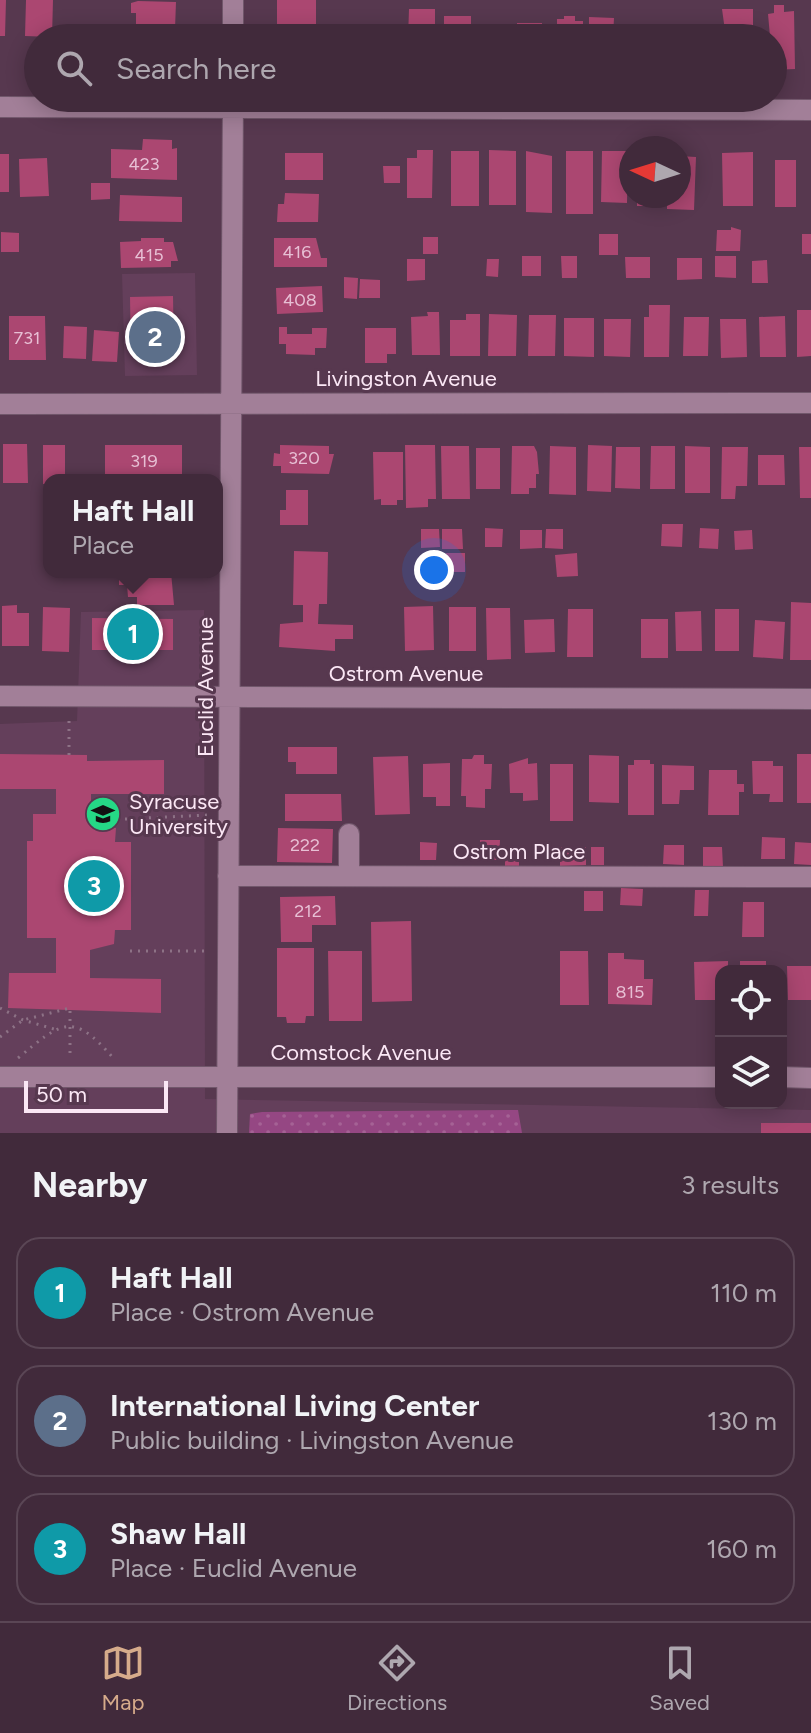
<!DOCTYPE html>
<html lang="en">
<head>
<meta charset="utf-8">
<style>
	body { margin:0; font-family:Figtree,sans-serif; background:#483242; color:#f1f3f6 }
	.controls { position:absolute; right:24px; bottom:24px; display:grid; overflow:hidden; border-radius:16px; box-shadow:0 4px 20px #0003 }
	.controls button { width:72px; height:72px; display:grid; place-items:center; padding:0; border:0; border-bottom:2px solid #5a4655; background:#412a3b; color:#f1f3f6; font:40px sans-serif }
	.compass { position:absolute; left:619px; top:136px; width:72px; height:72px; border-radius:50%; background:#412a3b; box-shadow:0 4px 20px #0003; rotate:274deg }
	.scale { position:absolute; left:24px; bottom:20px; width:144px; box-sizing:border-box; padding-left:8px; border:4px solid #fbe7f5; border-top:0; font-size:22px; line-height:28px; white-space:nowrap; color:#fbe7f5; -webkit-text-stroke:6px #57384f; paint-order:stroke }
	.you { position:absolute; left:434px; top:570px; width:28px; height:28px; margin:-20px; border:6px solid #fff; border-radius:50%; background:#1a73e8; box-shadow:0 0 0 12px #1a73e833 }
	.badge { display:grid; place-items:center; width:52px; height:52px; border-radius:50%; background:#d6ab8b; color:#fff; font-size:26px; font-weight:700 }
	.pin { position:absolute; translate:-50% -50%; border:4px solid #fff; box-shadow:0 2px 8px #0006 }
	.popup { position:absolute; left:43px; top:474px; width:180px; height:104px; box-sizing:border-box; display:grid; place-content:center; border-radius:16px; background:#412a3b; filter:drop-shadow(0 2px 6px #0005); font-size:26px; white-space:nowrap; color:#aea7af }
	.popup b { font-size:30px; color:#f1f3f6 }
	.popup::after { content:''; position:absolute; left:50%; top:100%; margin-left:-16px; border:16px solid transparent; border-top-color:#412a3b }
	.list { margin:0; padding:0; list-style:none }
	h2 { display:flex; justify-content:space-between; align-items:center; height:104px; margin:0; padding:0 32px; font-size:34px }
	h2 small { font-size:26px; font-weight:400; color:#aea7af }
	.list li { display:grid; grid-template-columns:52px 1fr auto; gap:24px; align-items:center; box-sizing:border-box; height:112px; margin:0 16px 16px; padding:0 16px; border:2px solid #5a4655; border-radius:24px }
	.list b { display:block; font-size:30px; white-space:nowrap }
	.list p { margin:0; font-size:26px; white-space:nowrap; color:#aea7af }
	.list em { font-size:26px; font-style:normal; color:#aea7af }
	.icon { flex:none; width:44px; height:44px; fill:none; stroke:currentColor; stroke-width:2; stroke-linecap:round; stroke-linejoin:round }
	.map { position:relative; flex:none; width:811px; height:1133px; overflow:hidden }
	.search { position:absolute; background:#412a3b; box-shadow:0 4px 20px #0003; left:24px; right:24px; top:24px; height:88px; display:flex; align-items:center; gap:20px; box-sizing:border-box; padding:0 28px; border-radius:44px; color:#aea7af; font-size:30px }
	.sheet { height:488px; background:#412a3b }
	nav { display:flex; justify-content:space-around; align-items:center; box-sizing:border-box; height:112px; border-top:2px solid #5a4655; background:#412a3b; font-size:22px; color:#aea7af }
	nav a { display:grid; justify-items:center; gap:4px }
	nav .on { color:#d6ab8b }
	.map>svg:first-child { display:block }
	.built { fill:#643f5b }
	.grass { fill:url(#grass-dots) }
	.building { fill:#ab4771 }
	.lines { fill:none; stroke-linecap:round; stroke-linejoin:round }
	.minor-casing { stroke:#71576b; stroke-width:22 }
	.path { stroke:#8d7286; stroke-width:3; stroke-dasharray:2 6; stroke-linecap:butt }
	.minor { stroke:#a27f98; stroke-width:20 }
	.labels { text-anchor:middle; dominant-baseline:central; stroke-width:6; stroke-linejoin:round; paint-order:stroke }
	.number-label { font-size:18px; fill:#e7bfd4 }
	.street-label { font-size:22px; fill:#fbe7f5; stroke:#57384f }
	.poi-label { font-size:22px; fill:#fbe7f5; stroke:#57384f; text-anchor:start }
</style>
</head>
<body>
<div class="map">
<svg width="811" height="1133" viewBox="0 0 811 1133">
	<defs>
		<pattern id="grass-dots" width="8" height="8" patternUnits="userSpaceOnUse" patternTransform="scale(2)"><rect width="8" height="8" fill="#954783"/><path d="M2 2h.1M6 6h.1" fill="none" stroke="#a56295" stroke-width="1.8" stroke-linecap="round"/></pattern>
	</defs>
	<rect width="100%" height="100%" fill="#57384f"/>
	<path class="built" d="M195,273L197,375L125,376L122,274Z
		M204,610L205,1099L811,1110V1133H0V724L77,721L81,612Z"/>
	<path class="grass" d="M518,1110L522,1133H249L250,1114L262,1112Z"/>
	<path class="building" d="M0,0H6L5,36H0Z
		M26,0H53L52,37L25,36Z
		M277,0H316V29L277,28Z
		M138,1L176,2L175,29L136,28V13H131V3Z
		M774,5H784V12L794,11L795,69L773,70L768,14L774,13Z
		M409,9H435V38H408Z
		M722,9H753V38H726Z
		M444,16H471V38H444Z
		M564,16H575V21H583V38H557V19H564Z
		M589,17L614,18L613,38H589Z
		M517,23H542V38H517Z
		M371,25H400V38H371Z
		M683,27H708L707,38H682Z
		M485,28L510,29V38H485Z
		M637,32L658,33V38H637Z
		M143,139L172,140V149L177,148V180L111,178V149L142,150Z
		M417,150H433L432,198H407V158H417Z
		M489,150L516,151V205H489Z
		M451,151H479V206H451Z
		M526,151L552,156V213L526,212Z
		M566,151H593V214H566Z
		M602,151H628L627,203L601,202Z
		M753,152V206H723L722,153Z
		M285,153H323V180H285Z
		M0,154H9V192H0Z
		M679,156L696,157L694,210L667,209V196H679Z
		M47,158L49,196L20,197L19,159Z
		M775,160H796V207H775Z
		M383,166H400V183H384Z
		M91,183H110V199L91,200Z
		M285,193L319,194L318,222H277L278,204H284Z
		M120,195L182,197V222L119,221Z
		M637,196H661V206H637Z
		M731,227L741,230L740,251H716L717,230H731Z
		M1,232L19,233V252H1Z
		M599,234H618V255H599Z
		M802,234H811V254H802Z
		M423,237H438V254H423Z
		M141,238H164V242H173L178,261H171V267L121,268L120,242L141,241Z
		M274,238H316L321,258H327V267H274Z
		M522,256H541V276H522Z
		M561,256H577V278H562Z
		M715,256H736V278L715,277Z
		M625,257H650V278H626Z
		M677,258H702V279L677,280Z
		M407,259H425V280L407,281Z
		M487,259H499L498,277L486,276Z
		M767,260L768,283H752V261Z
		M344,277L358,278L357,299L344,298Z
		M360,279L380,280V298H359Z
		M322,286L323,312L277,314L276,288Z
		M173,296L174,356H131L130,297Z
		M649,305H670L669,357H644V317H649Z
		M797,310H811V356L797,357Z
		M427,312H439L440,355H412L411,317L428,316Z
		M466,314H480V356H450V320H466Z
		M489,314L517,315L516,356H488Z
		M529,315H556L555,356H528Z
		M9,316H45L46,360H9Z
		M785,316L786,357H760L759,317Z
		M684,317H709L708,356H683Z
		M564,318H594V357L564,356Z
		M604,319H631L630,357L604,356Z
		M720,319H746L747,357L721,358Z
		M64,326L87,327L86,359L63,358Z
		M279,327H287V334H312V328H327L326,348H315V355L286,354V344H279Z
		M365,328H396V354H387V363H365Z
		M94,330L119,332L117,362L92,361Z
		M3,444H27L28,483H3Z
		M43,445H65V480H49V484H43Z
		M105,445H182V478L105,477Z
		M280,445L329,446V454H334L329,474L281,473V466H273L274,453L280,454Z
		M405,445H435L436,499H428V507L406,508Z
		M588,445L612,446L611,492L587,491Z
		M441,446H469L470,499H442Z
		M512,446H534L537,452L539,474H536V488H529V494H511Z
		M550,446L576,447V495L549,494Z
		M651,446H675V489H650Z
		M685,446L710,447V493H685Z
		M616,447H640V489L615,488Z
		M722,447H748L747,486H736L735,499H721Z
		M799,447H811V498H800Z
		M476,448H500V489H476Z
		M373,452H403V500H397V505H381V499L374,500Z
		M758,455H784L785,485H758Z
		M286,490H308V525H280V510H286Z
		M662,524H683L682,547L661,546Z
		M485,528L503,529L502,547H485Z
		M700,528L719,529L718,549L699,548Z
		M421,529H439L440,547L421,548Z
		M442,529H462L463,549H442Z
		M546,529H563V549L545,548Z
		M520,530H542V548L520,549Z
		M752,530L753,549L735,550L734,531Z
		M294,551L328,552L327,604H319L318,624L353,625V639H335V651L279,647L280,624L303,622V605H293Z
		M428,553H443V572H428Z
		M446,553H465V572H446Z
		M577,553L578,576L557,577L555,555Z
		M119,572H171L174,605H137V597H128L127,585H119Z
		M791,602L811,603V660H790Z
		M17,605V613H29V646H2V606Z
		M433,606L434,650L405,651L404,607Z
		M43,607L70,608L69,652L42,651Z
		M449,607H476V651H449Z
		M486,608H510L511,659L487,660Z
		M568,609H593V657H567Z
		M715,609H739V651H715Z
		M701,611L702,651H676L675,612Z
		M92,618L173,619V650H92Z
		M554,619L555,652L525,653L524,620Z
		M641,619H668V658H641Z
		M755,620L785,622L783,659L753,657Z
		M288,747H337V774H296V762H288Z
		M0,754L87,755V761L164,760V794H91V822L116,828L115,842H131V930H115L114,944L90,950V978L161,979V1013L8,1008L9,973H56V938H27V841H33V814H56V789H0Z
		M797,754H811V803H797Z
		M474,755H484V764H492L491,789H485V808L466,807V796H461L462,759H472Z
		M589,755L619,756V803L589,802Z
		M408,756L410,814L375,815L373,757Z
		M528,758V764L537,763L538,800L523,801V793H510L509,764Z
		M634,760H650V764H654V815H628V765H634Z
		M752,761H773V766H783V802H769L770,794H753Z
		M450,763V806H436V797H423V764Z
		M550,764H573V821H550Z
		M662,765L694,766V790H680L679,804H662Z
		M709,770H737V784H744V792H739V815H708Z
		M285,794H341L342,821H285Z
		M278,828L333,829L332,863L277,862Z
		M762,837L785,838V859H761Z
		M480,840H500L499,860H480Z
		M420,842L437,843L436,860H420Z
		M795,842L811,843V865L794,864Z
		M664,845H684V865L663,864Z
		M560,847H586V865L560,866Z
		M591,847H604V865H591Z
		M703,847H722L723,867H703Z
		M505,848H519V867L505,866Z
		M621,888L643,889L642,906L620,905Z
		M695,890H709L708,916H694Z
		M584,891H603V911H584Z
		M335,896L336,925H312V942H281L280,897Z
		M743,902H764V937H742Z
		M411,921L412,1001L372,1002L371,922Z
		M277,948H314V1016H306L305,1023H287L286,1017H277Z
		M328,951H362V1021H329Z
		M560,951H588L589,1005H560Z
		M608,953H624V959L644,960V979H653L652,1005L608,1004Z
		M728,961V971H721V1000H695L694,962Z
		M740,961H766V971H740Z
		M787,966H811V1000H788Z
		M761,1123H811V1133H761Z"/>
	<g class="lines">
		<g class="minor-casing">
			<path id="minor" d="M233,0V38
				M0,107L811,110
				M0,404L811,403
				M0,696L811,699
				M349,834V875
				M228,876L811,877
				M0,1077H721
				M781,1077L811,1078
				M227,1133L233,98"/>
		</g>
		<path class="path" d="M69,755V715
			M125,819L209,815
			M130,951H210
			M0,1008L23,1020L54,1029
			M0,1037L23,1020L70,1008V1057
			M18,1058C62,1022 72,1010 114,1059"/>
		<use href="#minor" class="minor"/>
	</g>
	<defs>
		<g id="university-disc" transform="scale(1.8)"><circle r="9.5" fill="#25d886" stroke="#57384f"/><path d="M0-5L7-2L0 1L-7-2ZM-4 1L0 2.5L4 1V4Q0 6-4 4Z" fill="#111"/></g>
	</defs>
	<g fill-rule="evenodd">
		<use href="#university-disc" x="103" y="814"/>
	</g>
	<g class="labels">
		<g class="number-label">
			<text x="144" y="164">423</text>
			<text x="297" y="252">416</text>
			<text x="149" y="255">415</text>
			<text x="300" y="300">408</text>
			<text x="27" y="338">731</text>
			<text x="304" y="458">320</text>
			<text x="144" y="461">319</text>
			<text x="305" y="845">222</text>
			<text x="308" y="911">212</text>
			<text x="630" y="992">815</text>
		</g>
		<g class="street-label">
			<text x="406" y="378">Livingston Avenue</text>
			<text x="406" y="673">Ostrom Avenue</text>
			<text transform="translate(205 687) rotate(-90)">Euclid Avenue</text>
			<text x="519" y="851">Ostrom Place</text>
			<text x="361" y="1052">Comstock Avenue</text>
		</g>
		<g class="poi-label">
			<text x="129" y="801">Syracuse<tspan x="129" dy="25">University</tspan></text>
		</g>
	</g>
</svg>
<div class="controls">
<button><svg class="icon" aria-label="locate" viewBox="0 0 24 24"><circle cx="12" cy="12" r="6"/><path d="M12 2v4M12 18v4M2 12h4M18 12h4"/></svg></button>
<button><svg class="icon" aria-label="layers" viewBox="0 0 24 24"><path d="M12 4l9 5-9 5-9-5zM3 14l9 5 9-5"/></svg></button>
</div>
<svg class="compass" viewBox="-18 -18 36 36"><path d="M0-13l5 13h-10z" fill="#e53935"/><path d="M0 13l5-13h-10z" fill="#aea7af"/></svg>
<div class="scale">50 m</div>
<div class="you"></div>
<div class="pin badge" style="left:133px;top:634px;background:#0f9aa8">1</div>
<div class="popup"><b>Haft Hall</b>Place</div>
<div class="pin badge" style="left:155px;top:337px;background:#5c6f8a">2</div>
<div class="pin badge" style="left:94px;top:886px;background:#0f9aa8">3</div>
<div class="search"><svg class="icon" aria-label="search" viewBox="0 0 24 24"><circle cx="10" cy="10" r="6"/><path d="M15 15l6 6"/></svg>Search here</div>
</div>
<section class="sheet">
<h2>Nearby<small>3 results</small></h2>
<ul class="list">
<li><span class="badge" style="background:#0f9aa8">1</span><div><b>Haft Hall</b><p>Place · Ostrom Avenue</p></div><em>110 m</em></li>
<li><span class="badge" style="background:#5c6f8a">2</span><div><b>International Living Center</b><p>Public building · Livingston Avenue</p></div><em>130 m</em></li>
<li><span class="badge" style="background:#0f9aa8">3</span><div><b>Shaw Hall</b><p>Place · Euclid Avenue</p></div><em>160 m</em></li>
</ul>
</section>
<nav>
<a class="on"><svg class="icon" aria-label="map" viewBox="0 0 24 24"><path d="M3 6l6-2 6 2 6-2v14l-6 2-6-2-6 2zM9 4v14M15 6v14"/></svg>Map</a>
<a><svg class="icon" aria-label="directions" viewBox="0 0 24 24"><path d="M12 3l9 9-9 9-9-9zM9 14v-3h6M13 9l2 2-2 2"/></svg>Directions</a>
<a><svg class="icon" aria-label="saved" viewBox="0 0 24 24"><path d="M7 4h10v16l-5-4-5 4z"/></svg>Saved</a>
</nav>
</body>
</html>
